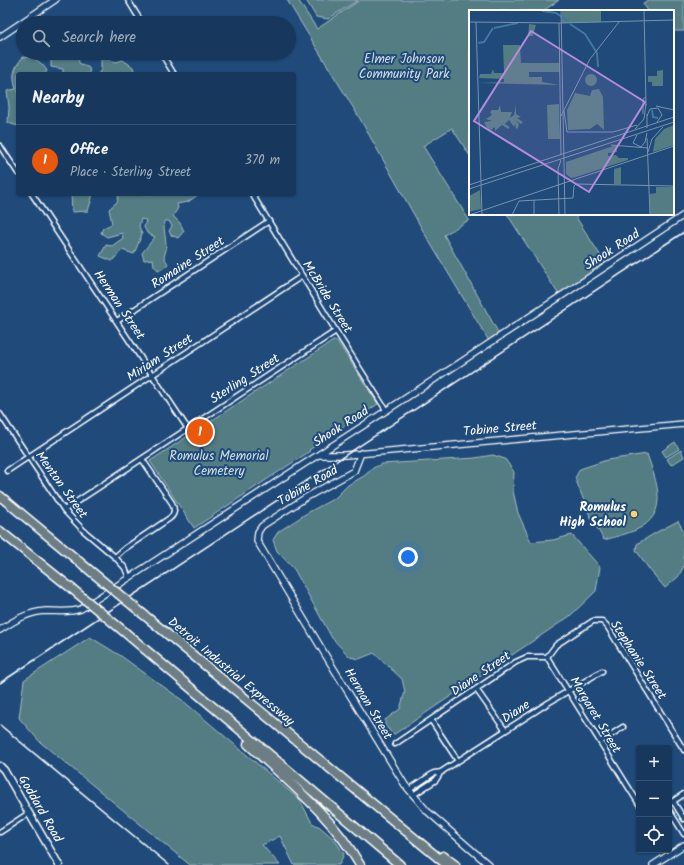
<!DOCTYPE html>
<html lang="en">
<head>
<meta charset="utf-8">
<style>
	body { margin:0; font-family:Kalam,sans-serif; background:#244365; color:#f1f3f6 }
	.controls { position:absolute; right:12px; bottom:12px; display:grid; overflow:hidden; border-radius:4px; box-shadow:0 1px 3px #0004 }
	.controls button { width:36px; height:36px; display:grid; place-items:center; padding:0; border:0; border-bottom:1px solid #365272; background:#17385c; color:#f1f3f6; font:20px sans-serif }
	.you { position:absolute; left:408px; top:557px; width:14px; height:14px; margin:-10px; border:3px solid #fff; border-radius:50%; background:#1a73e8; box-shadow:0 0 0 6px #1a73e833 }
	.badge { display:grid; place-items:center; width:26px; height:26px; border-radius:50%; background:#ea580c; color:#fff; font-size:13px; font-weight:700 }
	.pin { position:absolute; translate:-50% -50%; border:2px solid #fff; box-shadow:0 1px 4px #0006 }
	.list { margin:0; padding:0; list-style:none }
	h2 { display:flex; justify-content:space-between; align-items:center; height:52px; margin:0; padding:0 16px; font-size:17px }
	h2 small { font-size:13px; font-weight:400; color:#9eacbb }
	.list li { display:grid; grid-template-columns:26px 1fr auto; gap:12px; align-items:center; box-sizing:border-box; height:72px; padding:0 16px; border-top:1px solid #365272 }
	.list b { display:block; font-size:15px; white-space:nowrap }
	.list p { margin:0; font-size:13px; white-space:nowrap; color:#9eacbb }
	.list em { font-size:13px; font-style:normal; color:#9eacbb }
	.icon { flex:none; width:22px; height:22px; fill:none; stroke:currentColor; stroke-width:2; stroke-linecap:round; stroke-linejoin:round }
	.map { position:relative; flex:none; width:684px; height:865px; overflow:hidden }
	.search { position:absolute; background:#17385c; box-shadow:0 1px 3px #0004; left:16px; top:16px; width:280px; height:44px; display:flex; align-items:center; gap:10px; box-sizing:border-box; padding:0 14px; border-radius:22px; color:#9eacbb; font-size:15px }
	.panel { position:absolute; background:#17385c; box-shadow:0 1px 3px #0004; left:16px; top:72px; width:280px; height:124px; border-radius:4px }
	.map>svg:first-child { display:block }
	.green { fill:#537c83; stroke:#a9bec1 }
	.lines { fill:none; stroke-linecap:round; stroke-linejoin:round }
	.minor-casing { stroke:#fff; stroke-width:7 }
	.tertiary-casing { stroke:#fff; stroke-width:8 }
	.secondary-casing { stroke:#fff; stroke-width:9 }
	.motorway-casing { stroke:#fff; stroke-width:11 }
	.minor { stroke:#1f4a7a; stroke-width:4 }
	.tertiary { stroke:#1f4a7a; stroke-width:5.5 }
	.secondary { stroke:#1f4a7a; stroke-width:6 }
	.motorway { stroke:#6c7e84; stroke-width:8 }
	.rail { stroke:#fff; stroke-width:1.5 }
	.motorway-bridge-casing { stroke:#fff; stroke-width:11; stroke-linecap:butt }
	.motorway-bridge { stroke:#6c7e84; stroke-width:8 }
	.poi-dot { fill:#ffd166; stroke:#1f4a7a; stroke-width:1.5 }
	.labels { text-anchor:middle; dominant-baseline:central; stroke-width:4; stroke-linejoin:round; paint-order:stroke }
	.park-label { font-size:13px; fill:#d4dee0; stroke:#1f4a7a }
	.street-label { font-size:13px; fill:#fff; stroke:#1f4a7a }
	.poi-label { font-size:13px; font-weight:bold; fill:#fff; stroke:#1f4a7a; text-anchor:end }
	.inset-river { fill:none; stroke:#42789f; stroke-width:2 }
	.inset-road { fill:none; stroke:#7992af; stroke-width:1 }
	.view { fill:#b68bdc; fill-opacity:0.15; stroke:#b68bdc; stroke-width:2 }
	.inset-edge { fill:none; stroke:#fff; stroke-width:2 }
</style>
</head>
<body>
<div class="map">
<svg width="684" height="865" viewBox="0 0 684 865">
	<rect width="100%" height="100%" fill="#1f4a7a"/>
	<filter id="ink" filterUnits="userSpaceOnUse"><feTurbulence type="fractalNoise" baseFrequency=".025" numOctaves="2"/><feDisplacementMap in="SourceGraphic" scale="8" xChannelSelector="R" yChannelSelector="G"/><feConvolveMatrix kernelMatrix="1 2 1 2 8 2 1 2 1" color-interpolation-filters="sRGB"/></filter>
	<g filter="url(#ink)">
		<path class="green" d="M287,0H298L317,29L360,0H559L543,11H470V156L452,128L423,146L469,220L444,235L499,334L489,341L426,236L359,117Z
			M306,0H358L328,19L316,17Z
			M649,0H684V31H673V11H648L643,3Z
			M51,55H78L79,63L89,68L90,74H63V69L51,67Z
			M101,56L116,62L123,60L133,67L135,74H98L101,70Z
			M23,57C34,57 42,62 47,71L45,74H18V126L8,123L9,107L7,91L16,89C12,75 13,69 23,57Z
			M71,194H93L88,211L72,212Z
			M119,194H199L188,202L177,204L178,208L173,216L180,223L184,231L178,238L171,235L169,231L172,226L169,221H164C163,233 169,245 164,257L168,264L164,268L158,270L154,266L153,259L144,260L142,253L155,237L147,233L144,227L146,220L141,219L139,226L142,234L134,254L122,250L112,261L100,256L106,245L112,246L123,238L122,233L107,237L101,233L103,228L112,224L109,209L117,202Z
			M507,214H574L606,264L559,295Z
			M333,341H337L378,404L309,450L310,451L194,528L150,461Z
			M675,442L679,449L666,457L662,451Z
			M681,450L684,457L671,465L667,459Z
			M647,454C656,481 671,514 636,530C626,534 615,537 604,540L590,516L575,478L580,469L607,460Z
			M493,455L505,459L514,472L513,491L518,513L531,542L553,540L572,535L600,567L596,591L570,616L393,735L385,725V720L400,709L405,692L402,679L374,653L359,659L350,657L332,638L294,569L277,551L273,540L278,532L307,513L335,498L348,485L364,476L373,468L382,464L475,458Z
			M678,521L684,532V566L678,577L665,588L649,569L636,550L637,544L657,532Z
			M90,637L121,656L182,700L300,800L312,823L320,827L334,839L344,854L339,865H294L280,836L262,845L280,865H190L40,742L19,718L24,680Z"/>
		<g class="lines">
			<g class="minor-casing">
				<path id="minor" d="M128,0L142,23
					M161,53L174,74
					M0,146L18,173
					M32,194L188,429
					M252,194L336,331L386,410
					M117,321L269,221
					M0,414L64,510L83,530L115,557L125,568L129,578
					M7,471L302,276
					M64,510L336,331
					M115,557L124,549L170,518C175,514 175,509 172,503L142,459
					M547,657L639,804
					M476,689L505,730
					M431,720L458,761
					M600,742L623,727
					M395,744L516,662L527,657H547L556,645L593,621H602L607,626L684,750
					M409,790L434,773L442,772
					M413,795L436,780L441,772L458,761L548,703L602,671
					M673,801L684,819
					M669,804L684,794
					M669,810L684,834
					M0,832L29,813"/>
			</g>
			<g class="tertiary-casing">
				<path id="tertiary" d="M0,37L55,0
					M361,453L354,471L305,498L262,526L258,532L257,541L326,656L405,785L427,811L489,865
					M318,455H346L684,424
					M0,630C15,620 28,612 46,611C59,611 69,613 81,609L455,366L684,215
					M653,865L684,845"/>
			</g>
			<g class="secondary-casing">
				<path id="secondary" d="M0,766L4,770L59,865"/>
			</g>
			<g class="motorway-casing">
				<path id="motorway" d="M0,496L93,573
					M0,531L71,588
					M143,614L447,865
					M121,629L400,865
					M248,744C290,783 331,815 360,865
					M443,856L455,865"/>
			</g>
			<use href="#minor" class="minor"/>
			<use href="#tertiary" class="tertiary"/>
			<use href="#secondary" class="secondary"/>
			<use href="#motorway" class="motorway"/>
			<path class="rail" d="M0,683L684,232
				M0,725L169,865"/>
			<g class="motorway-bridge-casing">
				<path id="motorway-bridge" d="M93,573L143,614
					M71,588L121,629"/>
			</g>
			<use href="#motorway-bridge" class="motorway-bridge"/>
		</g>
	</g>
	<circle class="poi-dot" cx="634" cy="514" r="4"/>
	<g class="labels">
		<g class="park-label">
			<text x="404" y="59">Elmer Johnson<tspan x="404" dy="15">Community Park</tspan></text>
			<text x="219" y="456">Romulus Memorial<tspan x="219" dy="15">Cemetery</tspan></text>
		</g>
		<g class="street-label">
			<text transform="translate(612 250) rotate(-33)">Shook Road</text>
			<text transform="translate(188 263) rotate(-33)">Romaine Street</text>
			<text transform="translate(327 297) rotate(58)">McBride Street</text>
			<text transform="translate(119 305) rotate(56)">Herman Street</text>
			<text transform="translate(160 358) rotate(-33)">Miriam Street</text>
			<text transform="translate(245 379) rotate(-33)">Sterling Street</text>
			<text transform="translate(341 427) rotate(-33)">Shook Road</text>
			<text transform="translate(500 429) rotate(-5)">Tobine Street</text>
			<text transform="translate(61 485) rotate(54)">Menton Street</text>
			<text transform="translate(308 486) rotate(-30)">Tobine Road</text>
			<text transform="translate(638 660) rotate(57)">Stephanie Street</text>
			<text transform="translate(231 672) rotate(40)">Detroit Industrial Expressway</text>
			<text transform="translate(481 674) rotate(-34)">Diane Street</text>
			<text transform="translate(368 704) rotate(59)">Herman Street</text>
			<text transform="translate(516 712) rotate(-33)">Diane</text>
			<text transform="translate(595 715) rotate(59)">Margaret Street</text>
			<text transform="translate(40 809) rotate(60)">Goddard Road</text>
		</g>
		<g class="poi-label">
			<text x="626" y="507">Romulus<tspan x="626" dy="15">High School</tspan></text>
		</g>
	</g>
	<g transform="translate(469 10)">
		<rect width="205" height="205" fill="#1f4a7a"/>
		<path d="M93,0H132V12L93,13ZM60,14L67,15L64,26H59ZM34,35H51L52,53H90L91,62H60V67H73V72L91,75L10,73L35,72V69L10,68L11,64H22L24,59L25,63H35ZM194,60V76H183V72H179V66H188V61ZM116 70a6 6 0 1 1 12 0a6 6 0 1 1-12 0ZM130,79L134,87L135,120L128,114L121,119L99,120L98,100L106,83L121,86L123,80ZM90,94L91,129H79L78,95ZM31,95L32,102H43L41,108L45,105L47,95V104L52,107L48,108L54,112L52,114L46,110L50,114L49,118L47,119L46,114L45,117L40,110L36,114L41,117L39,119L33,115L26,121V117L22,120L18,118L15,112L23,111L17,109L23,105L21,102L23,100H29ZM205,115V135L184,142L186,129L195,119ZM144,136H147L148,142L139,143V146L147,145L150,148H159V150L107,167L102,168L97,164V152ZM152,157V174H145V159ZM187,177H205V204H181V184L187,183ZM11,180L12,199L0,202V186Z" fill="#537c83"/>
		<path class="inset-river" d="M73,1L87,3L99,11M101,14L116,24L128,43L129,57M25,18L49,13M9,33L15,32L24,18M183,100L184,107L189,108"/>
		<path class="inset-road" d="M92,0L96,205M175,0L177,96M0,12L92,13L205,10M7,12L13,205M90,13L92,145M187,96L205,100M95,101L98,122H144L168,115M174,104V89L177,87M178,104V118M92,106L121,49L150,12M178,106L181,99L189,98L193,105L188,112M166,119L175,109L177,94M168,125L164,133L172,137L176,132L178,123M178,128L181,205M142,135L179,138M179,142L183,129L194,117M0,175L205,107M0,179L205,112M65,190V205M0,205L205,136M43,205L50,191L104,188L105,176L107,174L205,176M90,205L89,159L92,150"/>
		<path class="view" d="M62,21L176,92L120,182L5,111Z"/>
		<rect width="205" height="205" class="inset-edge"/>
	</g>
</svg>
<div class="controls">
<button>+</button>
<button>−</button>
<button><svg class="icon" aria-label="locate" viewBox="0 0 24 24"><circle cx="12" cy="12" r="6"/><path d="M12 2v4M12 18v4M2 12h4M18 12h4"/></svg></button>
</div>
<div class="you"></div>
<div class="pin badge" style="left:200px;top:432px">1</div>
<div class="search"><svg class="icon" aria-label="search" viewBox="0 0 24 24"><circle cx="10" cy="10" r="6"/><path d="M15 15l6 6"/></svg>Search here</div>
<section class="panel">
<h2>Nearby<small></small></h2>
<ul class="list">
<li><span class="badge">1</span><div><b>Office</b><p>Place · Sterling Street</p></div><em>370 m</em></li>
</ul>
</section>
</div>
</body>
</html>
